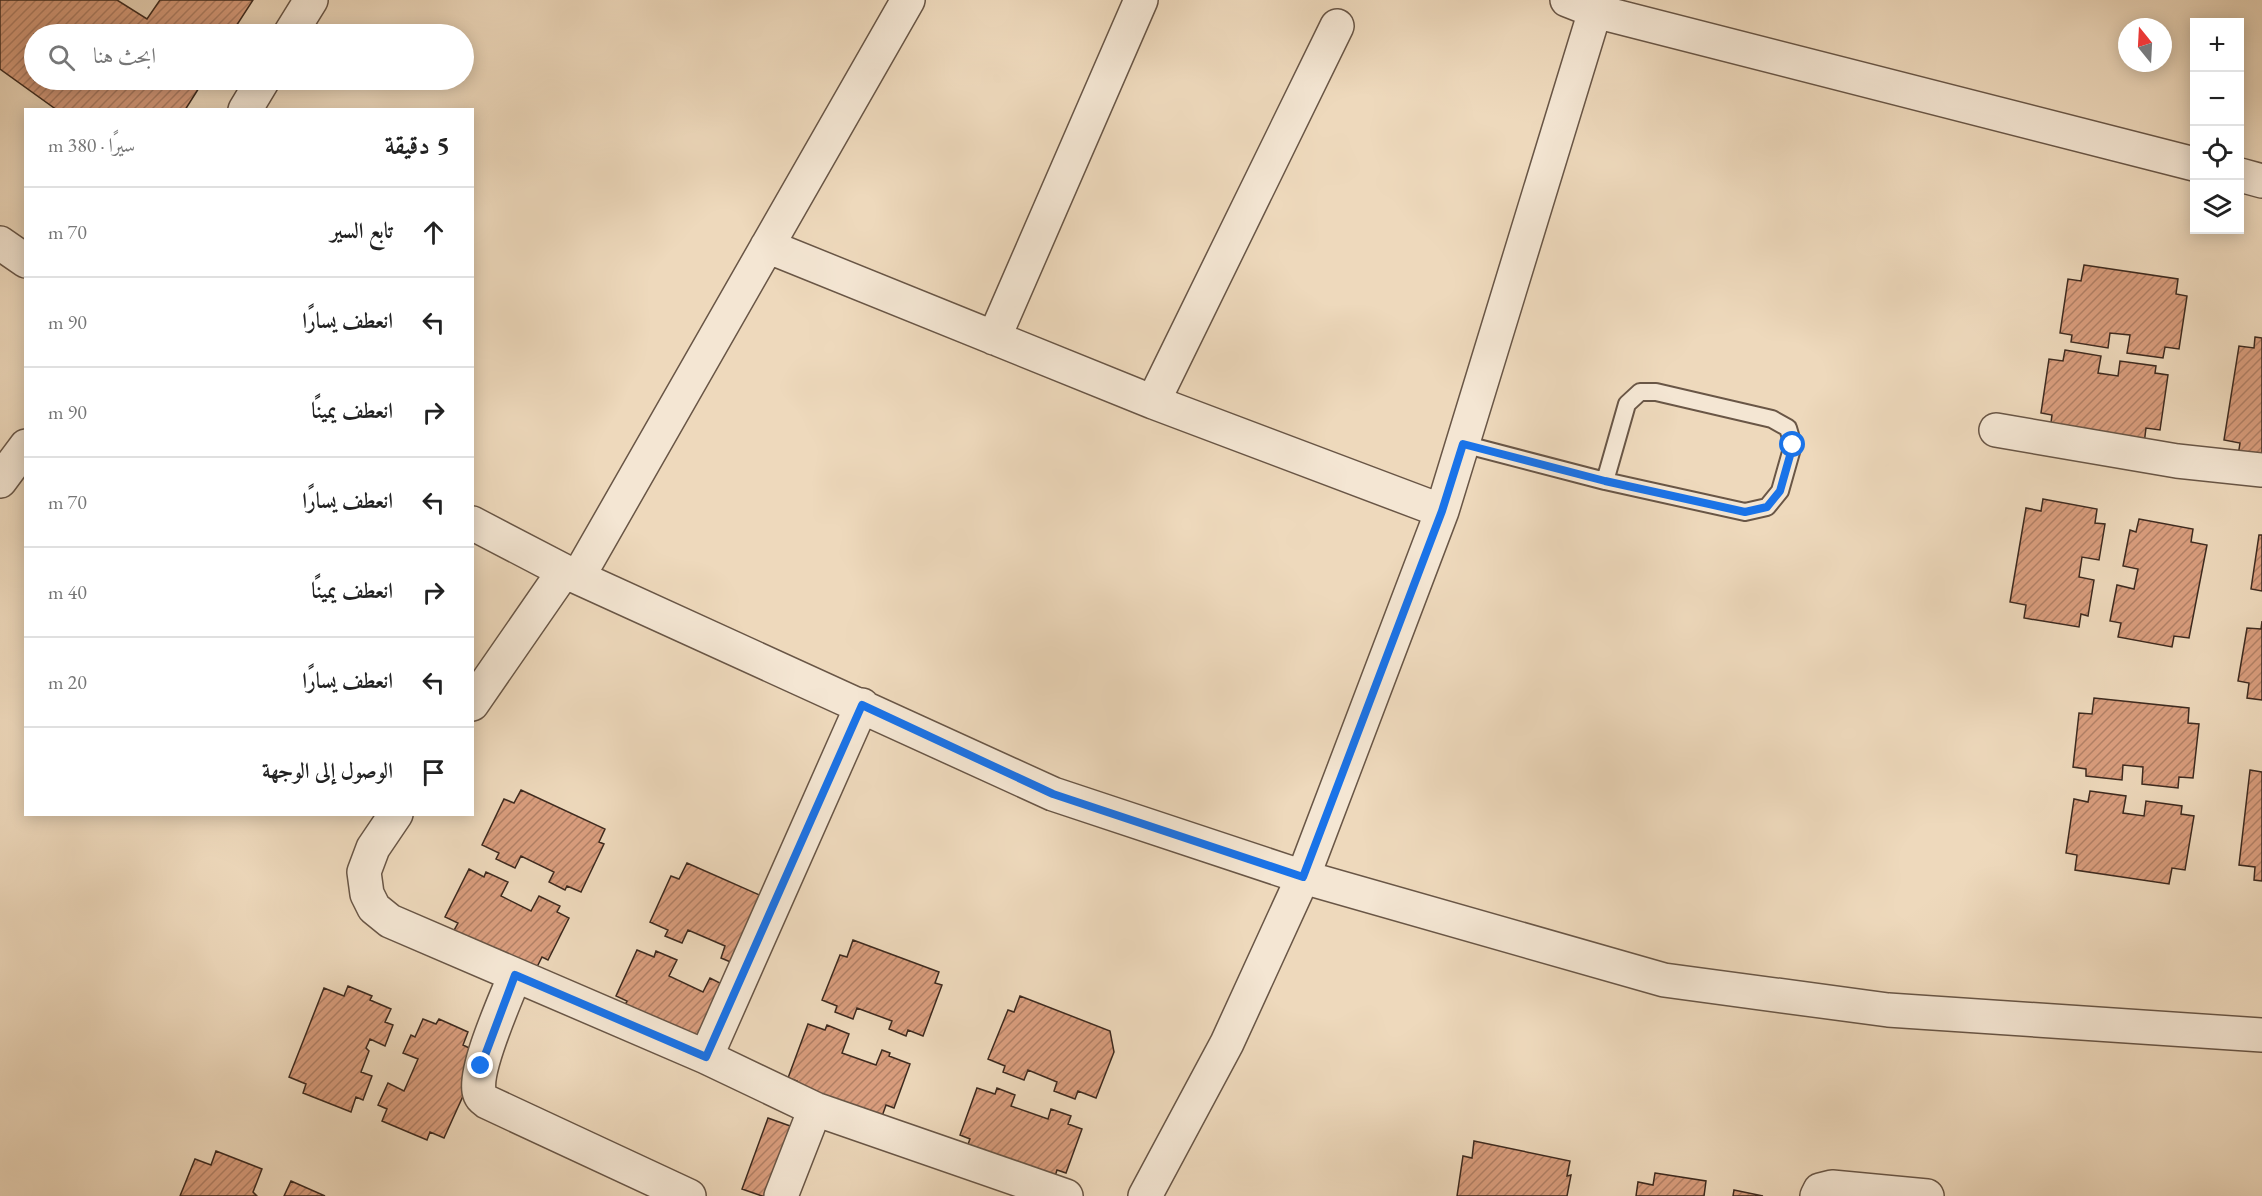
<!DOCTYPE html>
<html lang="ar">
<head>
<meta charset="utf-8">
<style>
	body { margin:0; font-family:"EB Garamond",Amiri,serif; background:#f2f2f2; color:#222; direction:rtl }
	.controls { position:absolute; right:18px; top:18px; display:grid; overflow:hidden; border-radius:0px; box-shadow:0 3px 15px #0003 }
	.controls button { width:54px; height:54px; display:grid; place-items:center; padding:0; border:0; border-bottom:2px solid #e0e0e0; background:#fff; color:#222; font:30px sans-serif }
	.compass { position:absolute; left:2118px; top:18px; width:54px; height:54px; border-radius:50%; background:#fff; box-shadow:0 3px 15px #0003; rotate:342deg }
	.stop { position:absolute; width:18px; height:18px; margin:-14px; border:4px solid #1a73e8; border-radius:50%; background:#fff }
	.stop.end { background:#1a73e8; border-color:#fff; box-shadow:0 2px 6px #0008 }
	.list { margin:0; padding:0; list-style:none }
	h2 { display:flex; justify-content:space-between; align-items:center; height:78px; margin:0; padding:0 24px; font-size:26px }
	h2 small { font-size:20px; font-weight:400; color:#767676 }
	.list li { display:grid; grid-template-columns:39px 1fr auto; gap:18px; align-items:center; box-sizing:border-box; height:90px; padding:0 24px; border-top:2px solid #e0e0e0 }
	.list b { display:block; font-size:22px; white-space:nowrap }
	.list em { font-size:20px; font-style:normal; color:#767676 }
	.icon { flex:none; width:33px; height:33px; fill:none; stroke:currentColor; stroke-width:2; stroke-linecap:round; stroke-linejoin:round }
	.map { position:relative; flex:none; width:2262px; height:1196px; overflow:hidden; direction:ltr }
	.search { position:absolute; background:#fff; box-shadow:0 3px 15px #0003; left:24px; top:24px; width:450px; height:66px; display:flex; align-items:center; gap:15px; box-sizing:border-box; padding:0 21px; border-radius:33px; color:#767676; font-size:22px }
	.panel { position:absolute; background:#fff; box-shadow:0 3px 15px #0003; left:24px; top:108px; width:450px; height:708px; border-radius:0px; direction:rtl }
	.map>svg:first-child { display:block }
	.building { fill:url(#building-hatch); stroke:#3d2a1f; stroke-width:1.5 }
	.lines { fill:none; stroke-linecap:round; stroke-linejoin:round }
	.lane-casing { stroke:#695646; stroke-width:20 }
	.street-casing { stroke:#695646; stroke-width:36 }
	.lane { stroke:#f4e6d3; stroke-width:16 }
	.street { stroke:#f4e6d3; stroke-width:33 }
	.route { stroke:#1a73e8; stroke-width:8 }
</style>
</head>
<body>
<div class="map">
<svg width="2262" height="1196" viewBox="0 0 2262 1196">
	<defs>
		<pattern id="building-hatch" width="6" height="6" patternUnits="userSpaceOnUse" patternTransform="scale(1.5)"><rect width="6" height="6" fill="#d99d7d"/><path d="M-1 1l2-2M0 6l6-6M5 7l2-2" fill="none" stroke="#b18066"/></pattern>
	</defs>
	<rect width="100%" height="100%" fill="#eed9bc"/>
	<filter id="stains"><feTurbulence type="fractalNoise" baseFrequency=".00333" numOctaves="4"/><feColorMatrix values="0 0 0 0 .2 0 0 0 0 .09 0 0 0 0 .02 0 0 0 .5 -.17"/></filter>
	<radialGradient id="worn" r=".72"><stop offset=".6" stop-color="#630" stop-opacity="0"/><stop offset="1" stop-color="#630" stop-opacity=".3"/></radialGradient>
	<path class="building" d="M0,0H117L147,19L160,0H253L231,34H34V80H204L185,110H57L0,69Z
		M2084,265L2178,279L2176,294L2187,296L2179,349L2165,347L2163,358L2127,353L2130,335L2110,333L2108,348L2071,342L2072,335L2060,333L2068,279L2081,281Z
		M2255,337L2262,338V460L2238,456L2240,443L2224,440L2239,346L2254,348Z
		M2065,350L2101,356L2098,373L2118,376L2120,361L2156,366L2155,373L2168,375L2160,430L2146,428L2144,444L2050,430L2052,415L2041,413L2049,359L2063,361Z
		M2043,499L2097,509L2095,523L2105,524L2099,560L2082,557L2079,577L2094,580L2088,616L2081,614L2079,627L2024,618L2026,605L2010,602L2026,508L2041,511Z
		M2139,519L2193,529L2191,542L2207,545L2189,638L2174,636L2172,647L2118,637L2121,623L2110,621L2117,585L2134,589L2138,569L2123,566L2130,530L2136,532Z
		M2259,535H2262V591L2251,589Z
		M2262,621V700L2247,698L2249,683L2238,681L2247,628L2261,629Z
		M2094,698L2189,708L2188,723L2199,724L2193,778L2179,777L2178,788L2142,784L2143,767L2123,765L2122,780L2086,776V769L2073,767L2079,713L2092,714Z
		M2250,770L2262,772V881L2254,880L2255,867L2239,865Z
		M521,790L605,829L599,842L604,844L581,892L567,886L565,890L549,882L554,872L521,856L515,868L496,859L499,853L482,845L504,799L514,803Z
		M2090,791L2126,796L2123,813L2144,816L2146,801L2182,806L2181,814L2194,816L2185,870L2172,868L2169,884L2075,870L2077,855L2066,853L2074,799L2088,802Z
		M687,863L773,901L733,963L721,958L725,946L688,930L682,943L665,936L668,930L650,922L671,876L679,879Z
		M469,869L484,877L486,872L508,882L501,896L531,911L539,896L560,906L557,912L569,918L548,960L542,957L533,975L452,934L458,923L445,917Z
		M853,940L939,972L935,983L942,985L923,1036L908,1030L906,1036L889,1029L892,1021L857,1008L853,1019L835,1012L837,1006L822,1000L840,955L847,957Z
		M637,950L654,957L656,951L677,960L669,976L703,992L710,978L726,986L698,1051L620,1015L627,1001L616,996Z
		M348,986L372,996L370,1000L391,1009L385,1022L393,1025L385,1046L370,1039L366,1048L369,1051L361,1072L372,1076L363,1100L356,1097L351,1112L303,1093L306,1084L289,1077L324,988L344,996Z
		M1020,996L1110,1031L1114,1052L1096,1098L1078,1091L1075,1099L1054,1091L1057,1082L1028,1070L1024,1080L1003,1072L1005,1066L988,1059L1008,1010L1014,1012Z
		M423,1019L436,1024L439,1019L468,1032L463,1045L482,1054L444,1138L430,1132L427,1140L382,1121L387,1109L378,1105L388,1083L404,1091L418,1059L403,1053L411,1035L415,1037Z
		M808,1024L825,1030L827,1025L849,1034L842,1053L876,1065L882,1050L890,1053L889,1056L910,1064L894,1108L886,1105L879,1125L793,1092L797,1081L788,1078Z
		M977,1088L995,1094L997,1088L1015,1095L1011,1106L1048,1119L1051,1109L1071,1116L1068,1124L1082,1129L1066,1173L1057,1170L1052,1186L964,1155L970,1139L960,1135Z
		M768,1118L793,1127L768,1196H762L742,1189Z
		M1474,1141L1570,1161L1567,1176L1571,1175L1567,1196H1457L1463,1156L1472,1158Z
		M216,1151L262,1169L253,1192L257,1196H180L195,1159L211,1165Z
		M1655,1173L1706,1181L1704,1196H1636L1638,1182L1653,1185Z
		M291,1181L325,1196H284Z
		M1734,1190L1763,1196H1733Z"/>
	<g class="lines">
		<g class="lane-casing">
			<path id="lane" d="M1463,444L1605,481L1745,512L1767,507L1780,491L1793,445L1788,428L1772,419L1656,392H1640L1627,404L1605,481"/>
		</g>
		<g class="street-casing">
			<path id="street" d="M1567,0L1595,11L2194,164
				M290,34L311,0
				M245,110L263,80
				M2240,175L2262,181
				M0,243L26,261
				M767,246L1153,402L1442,511
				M994,338L1141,0
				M1153,402L1337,26
				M1996,430L2177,461L2262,470
				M0,481L26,446
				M472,523L564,571L1053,794L1303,877L1664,980L1888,1010L2262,1035
				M578,577L908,0
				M472,704L564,571
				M396,814L373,848L364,872L367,894L374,908L390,921L706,1057L862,705
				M515,975C505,1001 475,1066 479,1091C480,1097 483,1099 487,1102L689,1196
				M706,1057L815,1109L1066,1196
				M781,1196L815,1109
				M1145,1196L1227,1043L1303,877L1442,511L1595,11
				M1817,1196L1820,1190L1832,1187L1927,1196"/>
		</g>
		<use href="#lane" class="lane"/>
		<use href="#street" class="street"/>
	</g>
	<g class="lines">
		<path class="route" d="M481,1066L515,975L706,1057L862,705L1053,794L1303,877L1442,511L1463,444L1605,481L1745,512L1767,507L1780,491L1793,445"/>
	</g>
	<rect width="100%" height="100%" filter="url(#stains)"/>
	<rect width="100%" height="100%" fill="url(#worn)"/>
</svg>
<div class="controls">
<button>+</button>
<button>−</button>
<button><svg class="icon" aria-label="locate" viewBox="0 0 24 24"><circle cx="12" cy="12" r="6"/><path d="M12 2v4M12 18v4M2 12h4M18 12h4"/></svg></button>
<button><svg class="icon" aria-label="layers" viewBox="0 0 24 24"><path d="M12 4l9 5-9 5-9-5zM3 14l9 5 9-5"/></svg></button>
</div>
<svg class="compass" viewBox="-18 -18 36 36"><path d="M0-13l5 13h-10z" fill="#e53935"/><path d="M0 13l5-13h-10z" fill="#767676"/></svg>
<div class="stop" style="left:1793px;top:445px"></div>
<div class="stop end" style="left:481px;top:1066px"></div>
<div class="search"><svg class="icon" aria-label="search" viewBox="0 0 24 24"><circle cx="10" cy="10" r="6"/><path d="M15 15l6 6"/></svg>ابحث هنا</div>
<section class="panel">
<h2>5 دقيقة<small>سيرًا · 380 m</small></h2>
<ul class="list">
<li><svg class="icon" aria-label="ahead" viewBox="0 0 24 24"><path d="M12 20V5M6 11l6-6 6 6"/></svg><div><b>تابع السير</b></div><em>70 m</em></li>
<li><svg class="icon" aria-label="left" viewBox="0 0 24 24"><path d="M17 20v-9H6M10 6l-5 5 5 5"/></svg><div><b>انعطف يسارًا</b></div><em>90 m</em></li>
<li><svg class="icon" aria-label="right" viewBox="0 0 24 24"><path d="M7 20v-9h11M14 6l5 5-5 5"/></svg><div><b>انعطف يمينًا</b></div><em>90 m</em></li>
<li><svg class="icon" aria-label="left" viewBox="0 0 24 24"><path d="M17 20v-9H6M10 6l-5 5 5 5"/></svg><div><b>انعطف يسارًا</b></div><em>70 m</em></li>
<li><svg class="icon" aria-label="right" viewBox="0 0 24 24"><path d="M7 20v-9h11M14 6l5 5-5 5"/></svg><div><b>انعطف يمينًا</b></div><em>40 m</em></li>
<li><svg class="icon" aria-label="left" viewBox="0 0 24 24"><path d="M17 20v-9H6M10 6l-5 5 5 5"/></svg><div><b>انعطف يسارًا</b></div><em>20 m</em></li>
<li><svg class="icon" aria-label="arrive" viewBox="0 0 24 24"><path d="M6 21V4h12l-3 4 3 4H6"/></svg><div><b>الوصول إلى الوجهة</b></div></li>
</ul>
</section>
</div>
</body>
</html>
